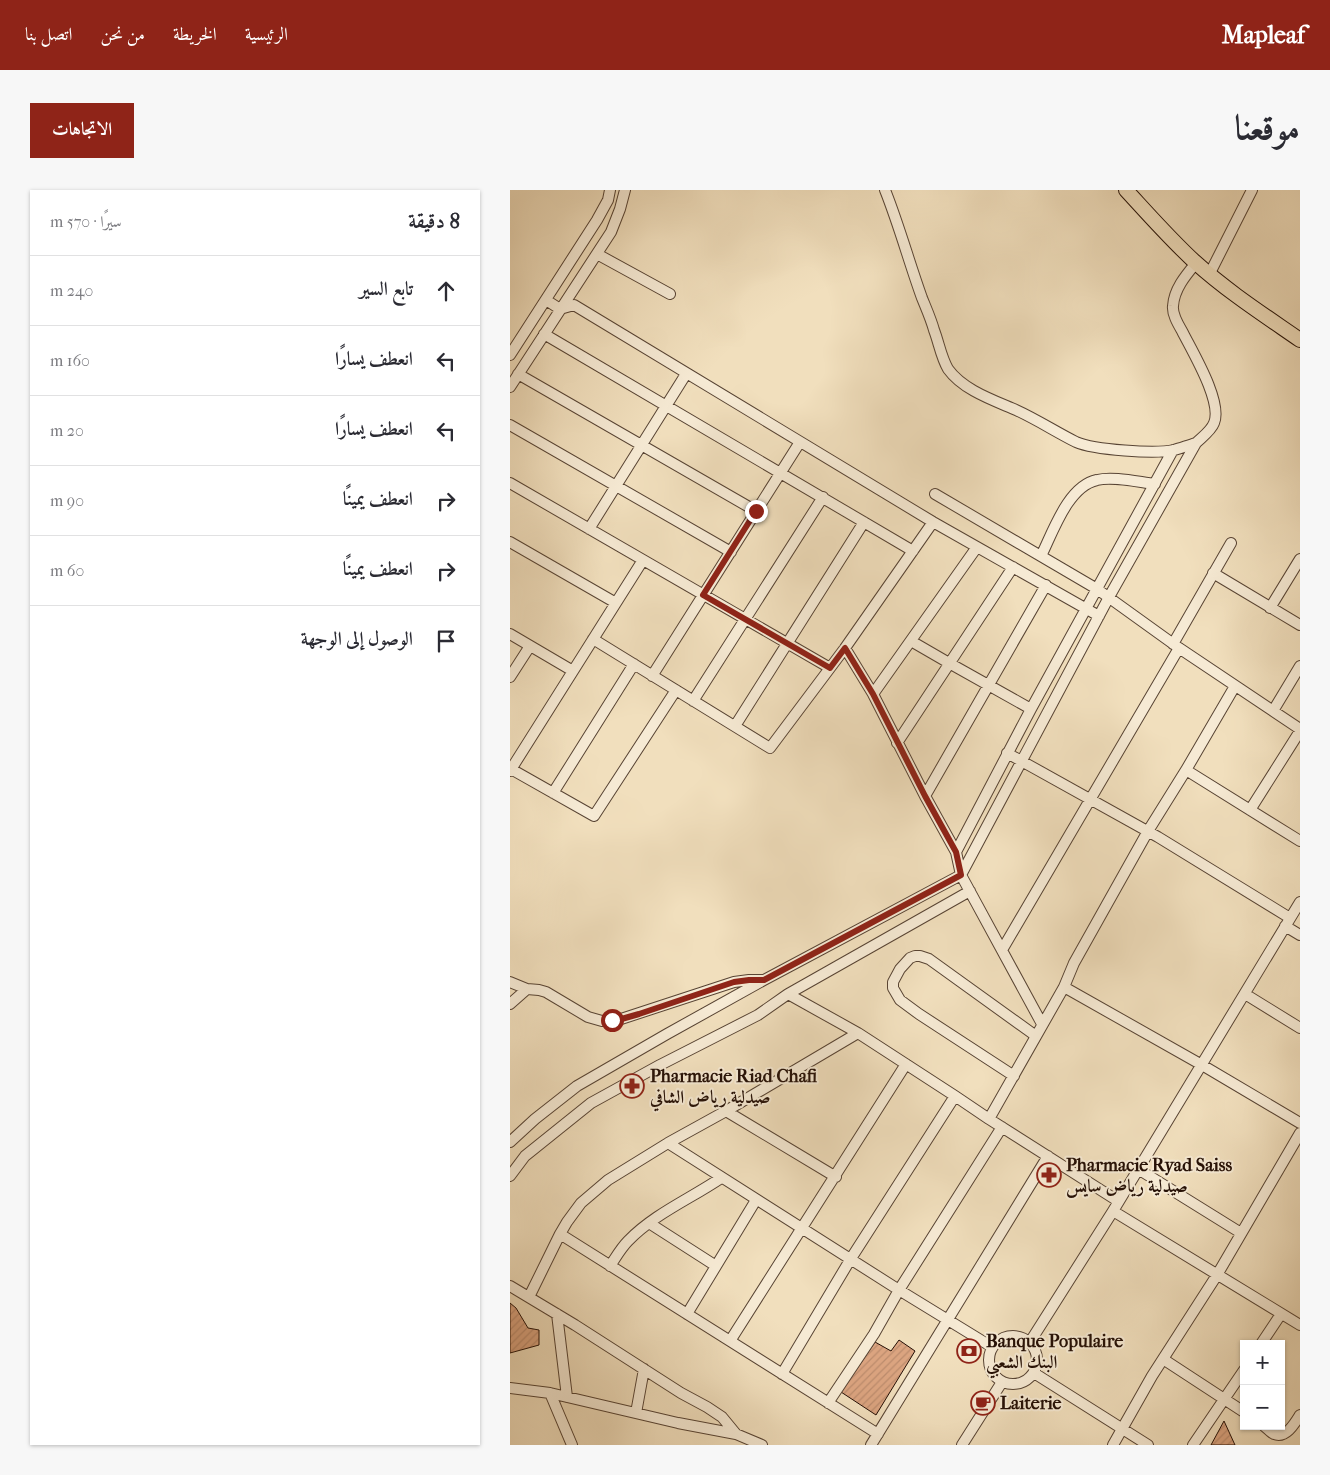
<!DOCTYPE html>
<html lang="ar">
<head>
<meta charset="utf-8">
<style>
	body { margin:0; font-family:"IM FELL French Canon",Amiri,serif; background:#f7f7f7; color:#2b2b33; direction:rtl }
	.controls { position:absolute; right:15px; bottom:15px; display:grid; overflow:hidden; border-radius:0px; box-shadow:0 1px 4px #0004 }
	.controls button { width:45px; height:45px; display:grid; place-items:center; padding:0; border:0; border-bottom:1px solid #e1e1e2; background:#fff; color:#2b2b33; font:25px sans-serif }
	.stop { position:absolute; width:15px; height:15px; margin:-11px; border:4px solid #8f2418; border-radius:50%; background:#fff }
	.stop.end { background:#8f2418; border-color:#fff; box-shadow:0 1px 5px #0008 }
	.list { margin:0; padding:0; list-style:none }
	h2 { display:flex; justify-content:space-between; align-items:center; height:65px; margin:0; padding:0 20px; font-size:21px }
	h2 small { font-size:16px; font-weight:400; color:#7c7c81 }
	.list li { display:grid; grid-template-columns:32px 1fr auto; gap:15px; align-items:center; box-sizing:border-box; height:70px; padding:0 20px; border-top:1px solid #e1e1e2 }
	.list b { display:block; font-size:19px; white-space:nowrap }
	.list em { font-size:16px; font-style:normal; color:#7c7c81 }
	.icon { flex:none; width:28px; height:28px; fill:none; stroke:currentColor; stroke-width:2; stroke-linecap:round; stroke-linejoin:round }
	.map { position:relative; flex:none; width:790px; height:1255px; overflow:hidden; direction:ltr; border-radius:0px }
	header { display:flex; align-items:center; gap:30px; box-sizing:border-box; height:70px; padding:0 25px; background:#8f2418; color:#fff }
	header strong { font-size:24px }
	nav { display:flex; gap:28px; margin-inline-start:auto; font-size:18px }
	.intro { display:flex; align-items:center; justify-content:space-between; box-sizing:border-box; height:120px; padding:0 30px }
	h1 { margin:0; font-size:35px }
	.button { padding:12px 22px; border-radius:0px; background:#8f2418; color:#fff; font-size:18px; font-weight:700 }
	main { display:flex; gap:30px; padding:0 30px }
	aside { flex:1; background:#fff; border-radius:0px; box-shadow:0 1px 4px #0004 }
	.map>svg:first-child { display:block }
	.building { fill:url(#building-hatch); stroke:#251006 }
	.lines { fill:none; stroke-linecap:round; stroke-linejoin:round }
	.minor-casing { stroke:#584434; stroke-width:12 }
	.major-casing { stroke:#251006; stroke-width:16 }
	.minor { stroke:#f6ead4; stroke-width:10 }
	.major { stroke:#f1dfbd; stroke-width:14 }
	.route { stroke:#8f2418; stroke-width:6 }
	.labels { text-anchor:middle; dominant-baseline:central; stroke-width:4; stroke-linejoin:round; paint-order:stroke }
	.poi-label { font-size:18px; font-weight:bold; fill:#251006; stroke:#f6ead4; text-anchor:start }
</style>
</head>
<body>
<header>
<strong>Mapleaf</strong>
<nav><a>الرئيسية</a><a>الخريطة</a><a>من نحن</a><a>اتصل بنا</a></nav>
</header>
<div class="intro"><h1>موقعنا</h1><a class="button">الاتجاهات</a></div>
<main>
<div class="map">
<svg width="790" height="1255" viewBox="0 0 790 1255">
	<defs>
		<pattern id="building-hatch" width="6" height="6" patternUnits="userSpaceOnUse" patternTransform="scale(1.25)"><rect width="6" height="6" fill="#dba480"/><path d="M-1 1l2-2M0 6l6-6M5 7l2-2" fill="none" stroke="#bc8c6d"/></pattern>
	</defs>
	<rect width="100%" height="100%" fill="#f1dfbd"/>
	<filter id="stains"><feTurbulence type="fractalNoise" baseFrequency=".004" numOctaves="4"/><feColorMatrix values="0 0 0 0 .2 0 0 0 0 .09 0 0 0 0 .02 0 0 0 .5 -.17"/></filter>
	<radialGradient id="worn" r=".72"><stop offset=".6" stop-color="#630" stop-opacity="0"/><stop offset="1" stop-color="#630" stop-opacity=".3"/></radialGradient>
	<path class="building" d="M0,1113L6,1118L18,1138L29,1140V1155L0,1163Z
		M389,1150L405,1161L366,1225L331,1202L365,1152L381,1161Z
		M714,1231L725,1255H701Z"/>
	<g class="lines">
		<g class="minor-casing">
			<path id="minor" d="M375,0C389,35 399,72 412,108C416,118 421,129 424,140C429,153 431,167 438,179C453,200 483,210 506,220C526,229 546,242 566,252C584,260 645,264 664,260C671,258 679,255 686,253
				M87,64L160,104
				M700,83L742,0
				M36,110L50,119L64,115L423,332L589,426
				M34,144L403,361
				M0,165L87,30L98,10L100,0
				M8,184L246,321
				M0,197L101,42L110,19L115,0
				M0,235L221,362
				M0,293L320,478
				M425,304L587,399L669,458L790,539
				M79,339L176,184
				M0,352L106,413
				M531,366C543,342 558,296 587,290C603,286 628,292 645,294
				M703,383L790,435
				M760,418L790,369
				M0,444L63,481
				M83,449L260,558L335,458L423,332
				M401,451L439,473L521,519
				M663,454L721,353
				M335,458L363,504L415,606L446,662L451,685L532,834
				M142,486L290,252
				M0,487L20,456
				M363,504L467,357
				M183,511L313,307
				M763,521L790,476
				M225,536L354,332
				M387,553L503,377
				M497,563L648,647L780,728
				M1,579L84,626L166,500
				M676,580L790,651
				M0,581L133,370
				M43,603L124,474
				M415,606L536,395
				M740,620L790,541
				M446,662L521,519L663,260
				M775,736L790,745
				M492,760L669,458
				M0,792L17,799L29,800L36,802L78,827L92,831L108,830L224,792L239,790H253
				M554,797L692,875L790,933
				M278,804L348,843L445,906L479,929L608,1011
				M735,804L790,838
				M0,814L17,799
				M504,886L409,824L390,810L383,798V792L390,779L400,768L405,766H410L419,769L526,846
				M216,921L326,987
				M479,929L554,797L564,773L638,641L676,580L725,496
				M0,952L25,929L67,896L157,844L254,790L451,685L599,407L686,253C692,247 701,241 704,233C713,212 682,161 672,141C668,134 662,124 663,116C664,99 676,85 686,73
				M158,953L389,1100L482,1157
				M628,979L731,1043
				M0,986L15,966L81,913L150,875L248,825L278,804L460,701
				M603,1021L790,1135
				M139,1033L206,1076
				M50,1044L368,1244
				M100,1076C106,1067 111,1058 118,1051C144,1024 180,1009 211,988
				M0,1096L65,1135L171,1203L197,1217L212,1227L226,1244
				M19,1107L50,1044L57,1032L71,1013L98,990L158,953L216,921L348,843
				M47,1124L57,1207
				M177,1124L246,1010
				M479 1170a24 24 0 1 1 48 0a24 24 0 1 1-48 0Z
				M220,1151L396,874
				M520,1152L603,1021L790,712
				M751,1154L771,1124
				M653,1169L734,1222
				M524,1183L638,1255
				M272,1184L340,1070L445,906
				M0,1198L40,1203L168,1233L226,1244L252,1255
				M40,1203L62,1255
				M318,1213L364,1144L389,1100L492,937
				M126,1223L134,1179
				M754,1236C757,1238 761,1243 764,1244C776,1249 785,1233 790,1225
				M361,1255L538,966
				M452,1255L492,1192
				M603,1255L642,1186L707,1085L790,943
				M683,1255L734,1180"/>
		</g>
		<g class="major-casing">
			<path id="major" d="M616,0C639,25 661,50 685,72C717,101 754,125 790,150"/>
		</g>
		<use href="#minor" class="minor"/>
		<use href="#major" class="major"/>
	</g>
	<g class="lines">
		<path class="route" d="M102,830H108L129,824L224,792L239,790H254L451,685L446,662L415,606L363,504L335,458L320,478L193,405L246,321"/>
	</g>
	<defs>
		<g id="pharmacy-ring" transform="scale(1.25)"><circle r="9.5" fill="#f6ead4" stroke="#8f2418" stroke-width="1.5"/><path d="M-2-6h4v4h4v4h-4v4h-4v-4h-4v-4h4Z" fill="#8f2418"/></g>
		<g id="bank-ring" transform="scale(1.25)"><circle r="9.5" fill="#f6ead4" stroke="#8f2418" stroke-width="1.5"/><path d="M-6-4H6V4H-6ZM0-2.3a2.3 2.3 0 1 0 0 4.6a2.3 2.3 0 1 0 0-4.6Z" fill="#8f2418"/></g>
		<g id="cafe-ring" transform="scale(1.25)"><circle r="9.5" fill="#f6ead4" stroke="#8f2418" stroke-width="1.5"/><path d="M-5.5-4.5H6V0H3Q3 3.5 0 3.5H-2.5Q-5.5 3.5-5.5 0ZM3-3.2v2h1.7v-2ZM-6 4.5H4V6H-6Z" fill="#8f2418"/></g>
	</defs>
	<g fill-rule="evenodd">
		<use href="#pharmacy-ring" x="122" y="896"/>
		<use href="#pharmacy-ring" x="539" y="985"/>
		<use href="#bank-ring" x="459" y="1161"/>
		<use href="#cafe-ring" x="473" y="1213"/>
	</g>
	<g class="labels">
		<g class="poi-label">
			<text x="140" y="886">Pharmacie Riad Chafi<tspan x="140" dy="21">صيدلية رياض الشافي</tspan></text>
			<text x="556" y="975">Pharmacie Ryad Saiss<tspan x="556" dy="21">صيدلية رياض سايس</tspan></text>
			<text x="476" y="1151">Banque Populaire<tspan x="476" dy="21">البنك الشعبي</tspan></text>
			<text x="490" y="1213">Laiterie</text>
		</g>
	</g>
	<rect width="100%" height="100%" filter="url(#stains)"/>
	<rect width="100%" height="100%" fill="url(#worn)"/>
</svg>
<div class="controls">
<button>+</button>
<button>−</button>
</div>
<div class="stop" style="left:102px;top:830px"></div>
<div class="stop end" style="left:246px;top:321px"></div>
</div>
<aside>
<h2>8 دقيقة<small>سيرًا · 570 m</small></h2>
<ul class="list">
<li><svg class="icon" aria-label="ahead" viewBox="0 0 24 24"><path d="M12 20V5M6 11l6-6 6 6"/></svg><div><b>تابع السير</b></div><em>240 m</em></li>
<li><svg class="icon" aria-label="left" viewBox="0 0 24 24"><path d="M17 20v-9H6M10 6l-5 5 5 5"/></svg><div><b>انعطف يسارًا</b></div><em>160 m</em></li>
<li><svg class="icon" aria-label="left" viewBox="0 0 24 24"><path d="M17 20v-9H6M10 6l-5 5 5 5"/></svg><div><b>انعطف يسارًا</b></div><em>20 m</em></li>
<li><svg class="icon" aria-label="right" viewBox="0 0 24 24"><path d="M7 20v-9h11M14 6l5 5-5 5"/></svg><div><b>انعطف يمينًا</b></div><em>90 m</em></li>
<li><svg class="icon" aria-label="right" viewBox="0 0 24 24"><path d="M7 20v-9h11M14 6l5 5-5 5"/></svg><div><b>انعطف يمينًا</b></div><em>60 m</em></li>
<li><svg class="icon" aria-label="arrive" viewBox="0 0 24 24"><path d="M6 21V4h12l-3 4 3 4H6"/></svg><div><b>الوصول إلى الوجهة</b></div></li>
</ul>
</aside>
</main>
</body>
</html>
